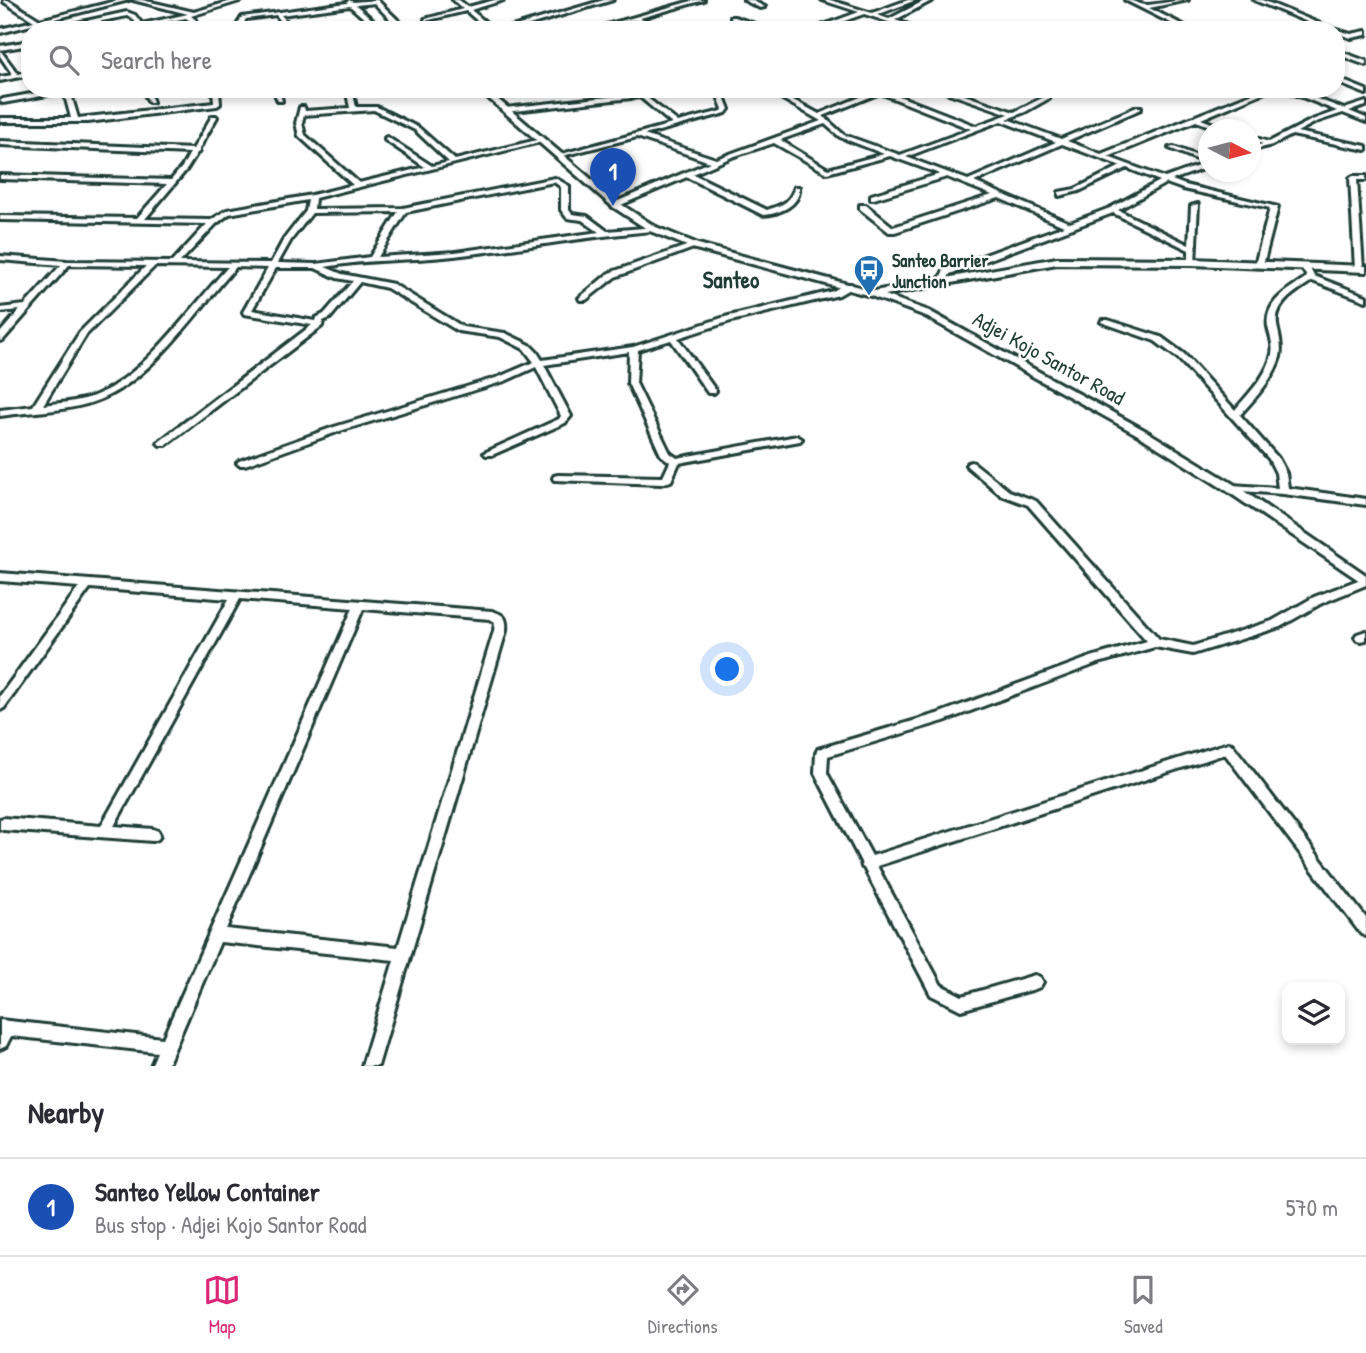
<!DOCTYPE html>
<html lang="en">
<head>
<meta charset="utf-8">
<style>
	body { margin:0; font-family:"Patrick Hand",sans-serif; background:#f7f7f7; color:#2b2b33 }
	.controls { position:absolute; right:21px; bottom:21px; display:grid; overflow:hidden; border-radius:14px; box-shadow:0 4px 10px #0003 }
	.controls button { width:63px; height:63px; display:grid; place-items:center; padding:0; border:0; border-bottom:2px solid #e1e1e2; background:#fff; color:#2b2b33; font:35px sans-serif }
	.compass { position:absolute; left:1198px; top:119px; width:63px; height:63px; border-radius:50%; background:#fff; box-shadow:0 4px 10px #0003; rotate:96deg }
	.you { position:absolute; left:728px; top:670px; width:24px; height:24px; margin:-18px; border:5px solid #fff; border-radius:50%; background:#1a73e8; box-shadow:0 0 0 10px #1a73e833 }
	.badge { display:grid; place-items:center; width:46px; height:46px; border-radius:50%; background:#db2777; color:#fff; font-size:23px; font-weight:700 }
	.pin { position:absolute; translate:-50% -58px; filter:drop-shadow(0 2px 4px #0008) }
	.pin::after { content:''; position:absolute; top:37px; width:24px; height:21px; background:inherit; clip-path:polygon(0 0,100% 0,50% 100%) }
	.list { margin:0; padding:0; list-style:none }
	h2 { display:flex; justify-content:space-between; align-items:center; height:91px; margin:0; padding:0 28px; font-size:30px }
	h2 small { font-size:23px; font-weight:400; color:#7c7c81 }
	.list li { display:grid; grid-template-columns:46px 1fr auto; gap:21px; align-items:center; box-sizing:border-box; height:98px; padding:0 28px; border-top:2px solid #e1e1e2 }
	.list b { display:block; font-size:26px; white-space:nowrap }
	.list p { margin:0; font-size:23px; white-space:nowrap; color:#7c7c81 }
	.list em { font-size:23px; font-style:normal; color:#7c7c81 }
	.icon { flex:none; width:38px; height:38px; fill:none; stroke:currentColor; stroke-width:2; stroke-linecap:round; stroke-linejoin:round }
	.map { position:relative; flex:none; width:1366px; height:1066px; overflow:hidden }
	.search { position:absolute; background:#fff; box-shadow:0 4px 10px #0003; left:21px; right:21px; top:21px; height:77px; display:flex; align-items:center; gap:18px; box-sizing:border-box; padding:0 24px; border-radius:28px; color:#7c7c81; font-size:26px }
	.sheet { height:189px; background:#fff }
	nav { display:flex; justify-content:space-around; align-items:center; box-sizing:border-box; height:98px; border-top:2px solid #e1e1e2; background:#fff; font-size:19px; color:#7c7c81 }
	nav a { display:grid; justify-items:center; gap:4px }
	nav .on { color:#db2777 }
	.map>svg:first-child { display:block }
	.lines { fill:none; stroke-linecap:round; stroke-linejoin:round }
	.minor-casing { stroke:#1f3d34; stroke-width:6 }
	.tertiary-casing { stroke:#1f3d34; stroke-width:6 }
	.minor { fill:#fff; fill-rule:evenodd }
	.tertiary { fill:#fff; fill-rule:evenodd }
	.labels { text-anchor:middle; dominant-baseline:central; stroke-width:5; stroke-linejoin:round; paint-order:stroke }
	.far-poi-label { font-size:18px; font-weight:bold; fill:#1f3d34; stroke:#fff; text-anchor:start }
	.street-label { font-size:21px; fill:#1f3d34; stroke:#fff }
	.far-district-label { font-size:23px; font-weight:bold; fill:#1f3d34; stroke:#fff }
</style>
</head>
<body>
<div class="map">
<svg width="1366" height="1066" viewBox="0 0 1366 1066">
	<rect width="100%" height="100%" fill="#fff"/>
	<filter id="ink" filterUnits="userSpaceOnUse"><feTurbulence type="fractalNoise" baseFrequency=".0143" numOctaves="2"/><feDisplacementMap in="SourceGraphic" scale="14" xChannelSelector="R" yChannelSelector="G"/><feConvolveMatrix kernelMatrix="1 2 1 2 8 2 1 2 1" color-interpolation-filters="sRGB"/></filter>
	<g filter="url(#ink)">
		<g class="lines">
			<g class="minor-casing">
				<path id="minor" d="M4,0H8L40,20L120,0H129L0,33V29L34,21L4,2Z
					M133,0H142L194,12L235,0H243L191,16L196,20V30H190V21L186,18L145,26L148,30H142L140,27L117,30L138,25L131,17L127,16L57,30H45L127,12L135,15L142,24L188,14Z
					M349,0L353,2L378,0L376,3L356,5L384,30H377L350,6L281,15L294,30H288L276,15L246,19L240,30H234L242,17L347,3Z
					M453,0H459L468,7L495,0H504L471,10L495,30H488L466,11L425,21V19L463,9Z
					M604,0H613L512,30H502Z
					M695,0H704L640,18L671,30C658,30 645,20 633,20C618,21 605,30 589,30Z
					M744,0H751L765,7L760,8Z
					M822,0H830L872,13L908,0H916L877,15L889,19L926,0H933L895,20L909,25L907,28L864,14L819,30H810L859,12Z
					M1125,0C1133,0 1140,5 1147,5C1161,4 1174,0 1188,0L1149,8L1193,30H1185Z
					M1254,0H1262L1335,30H1338L1351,34L1366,31V35L1351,38L1336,33V30H1327Z
					M731,17H735L772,30H763L731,19Z
					M30,41V45L0,50V46Z
					M0,50L18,74L30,71V75L0,81V77L13,75L0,56Z
					M1336,50L1366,61V65L1336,54Z
					M1336,78L1366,90V94L1336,82Z
					M59,89H74L70,91L78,118L214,103L213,89H219L220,104L217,106L88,122H0V118H71L64,92L3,103L0,101L3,99Z
					M142,89H148L153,102H149Z
					M273,89H279L282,101H278Z
					M346,89H352L356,107H377L419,128L455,160L541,139L544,141L315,198L314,209L403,208L555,178L569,186V210L572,214L587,216L607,231L656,227V231H653C586,236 521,249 454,256C411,261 367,259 325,267L342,274L393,284L463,327L505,333L530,345L537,352L542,360L633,347L725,317L833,291L845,284H851V288L839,295L731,321L678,338L716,391L714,393H708L671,340L638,350L636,383L670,453L677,458L797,436L802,439L800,441L679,463L671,481L661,484L554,480L553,478L554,476L558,475L663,477L670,462L661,455L628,383L629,352L544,365L571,416L565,423L492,455H486L484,453L559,419L561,416L536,367L505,381L340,431L245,465H239L237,463L239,461L334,427L499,377L534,362L524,349L500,337L458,331L387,288L360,282L330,318L323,321L322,326L166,445H160L158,443L160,441L312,325L244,314L243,312L268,268L236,267C198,309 154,377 101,399C70,412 33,411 0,416V410L33,406L80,332L146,266L69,265L3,340L0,341V333L20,310L0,312V308L25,305L61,265L0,260V256L67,261L172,262L207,224L0,220V216L137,218L167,184L0,179V175L171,180L182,167L190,153L0,145V141L193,149L212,116H216L217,117L199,149V152L197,153L187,169L145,219L211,220L227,210L312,195L353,185L299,136L296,123L300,107H304L305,111L350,108ZM374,110L415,130L449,162L432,166L387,137L385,138V140L425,167L359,183L305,135L302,123L304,115ZM554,182L561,187V210L567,218L582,220L599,232L455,252L378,257L406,212ZM308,200L306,211L284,239L271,263L180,262L216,224L229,214ZM398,212L370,257L316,264L278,263L291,240L312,213ZM155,266L228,267C191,307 143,379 91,397C76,402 59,403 43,405L86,335ZM276,268H315L337,278L353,281L324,314L316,318L315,321L252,310Z
					M636,89L678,122L722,111L723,109L715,89H721L729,109L726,113L644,135L716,159L821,121L765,89H773L819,114L875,91L872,89H881L976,126L1009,114L937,89H947L1014,112L1046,96L1049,98L1048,99L1025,112L1007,119L1061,139L1137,107H1141V109L1067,141L1101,154L1263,89H1272L1201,119L1230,130H1220L1196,121L1108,157L1165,178L1206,163L1169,148L1174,147L1208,160V167L1172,180L1185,185L1278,207L1263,265L1259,267L1255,265L1270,208L1183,189L1166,183L1118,210L1189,245L1191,206L1198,204L1195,264H1189V250L1113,213L950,274L946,282H943L939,280L944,270L1064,226L999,198L895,232H889L860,209V205H866L893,227L992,195L947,177L874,199H871V195L940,174L890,156L827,173L774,143L732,157L693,174L767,210C782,205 790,203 795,187H799C801,205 779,214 763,215L687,177L616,207H613V203L710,162L637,137L558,157V155L672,124L640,97L505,112L502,110L505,108L636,94L633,91ZM880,93L971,129L900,155L844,135L823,116ZM1001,121L1056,142L968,180L906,157ZM825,124L840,137L884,154L828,169L780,140ZM1062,144L1121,166L1075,189L1059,192V196L1079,191L1127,168L1160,181L1110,208L1070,223L974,182Z
					M1282,89H1291L1344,109L1366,102V106L1349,111L1366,118V122L1343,113L1316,122L1297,132L1366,146V150L1292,135L1272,145L1250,151V147L1263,144L1250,140V136L1269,142L1312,120L1337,111Z
					M1353,176H1366V180H1357L1363,269L1359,271L1355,269L1350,178Z
					M692,244L699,246L615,277L586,300H580L579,298L609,273Z
					M1302,265H1308L1314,276L1366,296V301L1312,281C1294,293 1271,305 1278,330C1280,339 1282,348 1280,357C1273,380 1255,398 1240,415L1278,458L1286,473L1288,488L1366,499V505L1283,494L1227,490L1226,488L1231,485L1278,488L1276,473L1269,459L1178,358L1155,341L1101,322L1102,320H1108L1161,337L1184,354L1235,410C1249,393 1267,376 1272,354C1274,345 1270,336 1268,327C1264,302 1289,289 1307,277L1301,267Z
					M971,462L974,463L1009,491L1036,501L1159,639L1193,646L1272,621L1314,597L1366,577V585L1322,603L1280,627L1193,654L1155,647L1098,663L944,721L828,756L827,773L872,856L1228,743L1232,744L1366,918V936L1361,934L1225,754L877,866L941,985L962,996L1035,975L1040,977L1043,982L1040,987L1035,989L961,1010L931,995L864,868L862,867L861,862L815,773L816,753L818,749L937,714L1091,657L1147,641L1028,505L1001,495L968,467L966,465L968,463Z
					M0,573L492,611C505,615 507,618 506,631L378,1066H362L394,960L220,942L167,1066H151L157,1052L11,1036L6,1046L0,1049V1020L163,1038L353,608L240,599L114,826L153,829L158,831L160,835L158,839L153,841L3,830L0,829V819L3,818L101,826L229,599L90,588L4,708L0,710V696L79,587L0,581ZM363,609L490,619L495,622L494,631L398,947L226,929Z
					M1366,631V640L1361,641L1357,640L1355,637L1357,634Z"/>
			</g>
			<g class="tertiary-casing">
				<path id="tertiary" d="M371,0H377L408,30H401Z
					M478,89H486L619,203L656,227L698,244L874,291L1057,258L1192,259L1366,266V272L1192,265L1057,264L885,295L929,311L1146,431L1235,485L1366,575V585L1227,491L1138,435L923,315L871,296L692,248L650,231L613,207Z"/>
			</g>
			<use href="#minor" class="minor"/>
			<use href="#tertiary" class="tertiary"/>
		</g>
	</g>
	<defs>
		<g id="bus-pin" transform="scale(1.575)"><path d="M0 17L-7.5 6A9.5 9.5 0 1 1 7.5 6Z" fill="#1f6fb2" stroke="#fff"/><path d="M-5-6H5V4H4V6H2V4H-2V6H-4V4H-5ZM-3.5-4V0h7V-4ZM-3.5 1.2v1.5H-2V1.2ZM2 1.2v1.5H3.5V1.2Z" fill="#fff"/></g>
	</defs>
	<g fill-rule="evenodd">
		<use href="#bus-pin" x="869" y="270"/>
	</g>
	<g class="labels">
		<g class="far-poi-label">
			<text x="892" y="260">Santeo Barrier<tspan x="892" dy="21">Junction</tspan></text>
		</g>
		<g class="street-label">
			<text transform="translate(1049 358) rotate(29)">Adjei Kojo Santor Road</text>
		</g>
		<g class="far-district-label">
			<text x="731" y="279">Santeo</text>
		</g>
	</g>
</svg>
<div class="controls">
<button><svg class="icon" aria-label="layers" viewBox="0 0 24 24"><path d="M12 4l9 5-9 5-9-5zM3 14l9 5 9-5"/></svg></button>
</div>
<svg class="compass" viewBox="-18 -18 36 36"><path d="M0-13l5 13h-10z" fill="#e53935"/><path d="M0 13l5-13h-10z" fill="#7c7c81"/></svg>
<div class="you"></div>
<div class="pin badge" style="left:613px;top:206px;background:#1a4fb4">1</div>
<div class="search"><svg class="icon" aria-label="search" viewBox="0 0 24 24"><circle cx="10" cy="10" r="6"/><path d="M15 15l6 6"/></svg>Search here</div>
</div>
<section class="sheet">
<h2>Nearby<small></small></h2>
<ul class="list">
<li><span class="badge" style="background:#1a4fb4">1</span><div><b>Santeo Yellow Container</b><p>Bus stop · Adjei Kojo Santor Road</p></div><em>570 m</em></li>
</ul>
</section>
<nav>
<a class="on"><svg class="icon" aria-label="map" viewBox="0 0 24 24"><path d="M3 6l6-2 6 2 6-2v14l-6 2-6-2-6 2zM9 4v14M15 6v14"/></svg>Map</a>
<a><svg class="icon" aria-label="directions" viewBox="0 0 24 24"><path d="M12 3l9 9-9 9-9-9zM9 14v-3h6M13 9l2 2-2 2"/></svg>Directions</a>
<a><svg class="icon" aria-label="saved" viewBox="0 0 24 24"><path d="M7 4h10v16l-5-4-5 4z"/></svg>Saved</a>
</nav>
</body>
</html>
